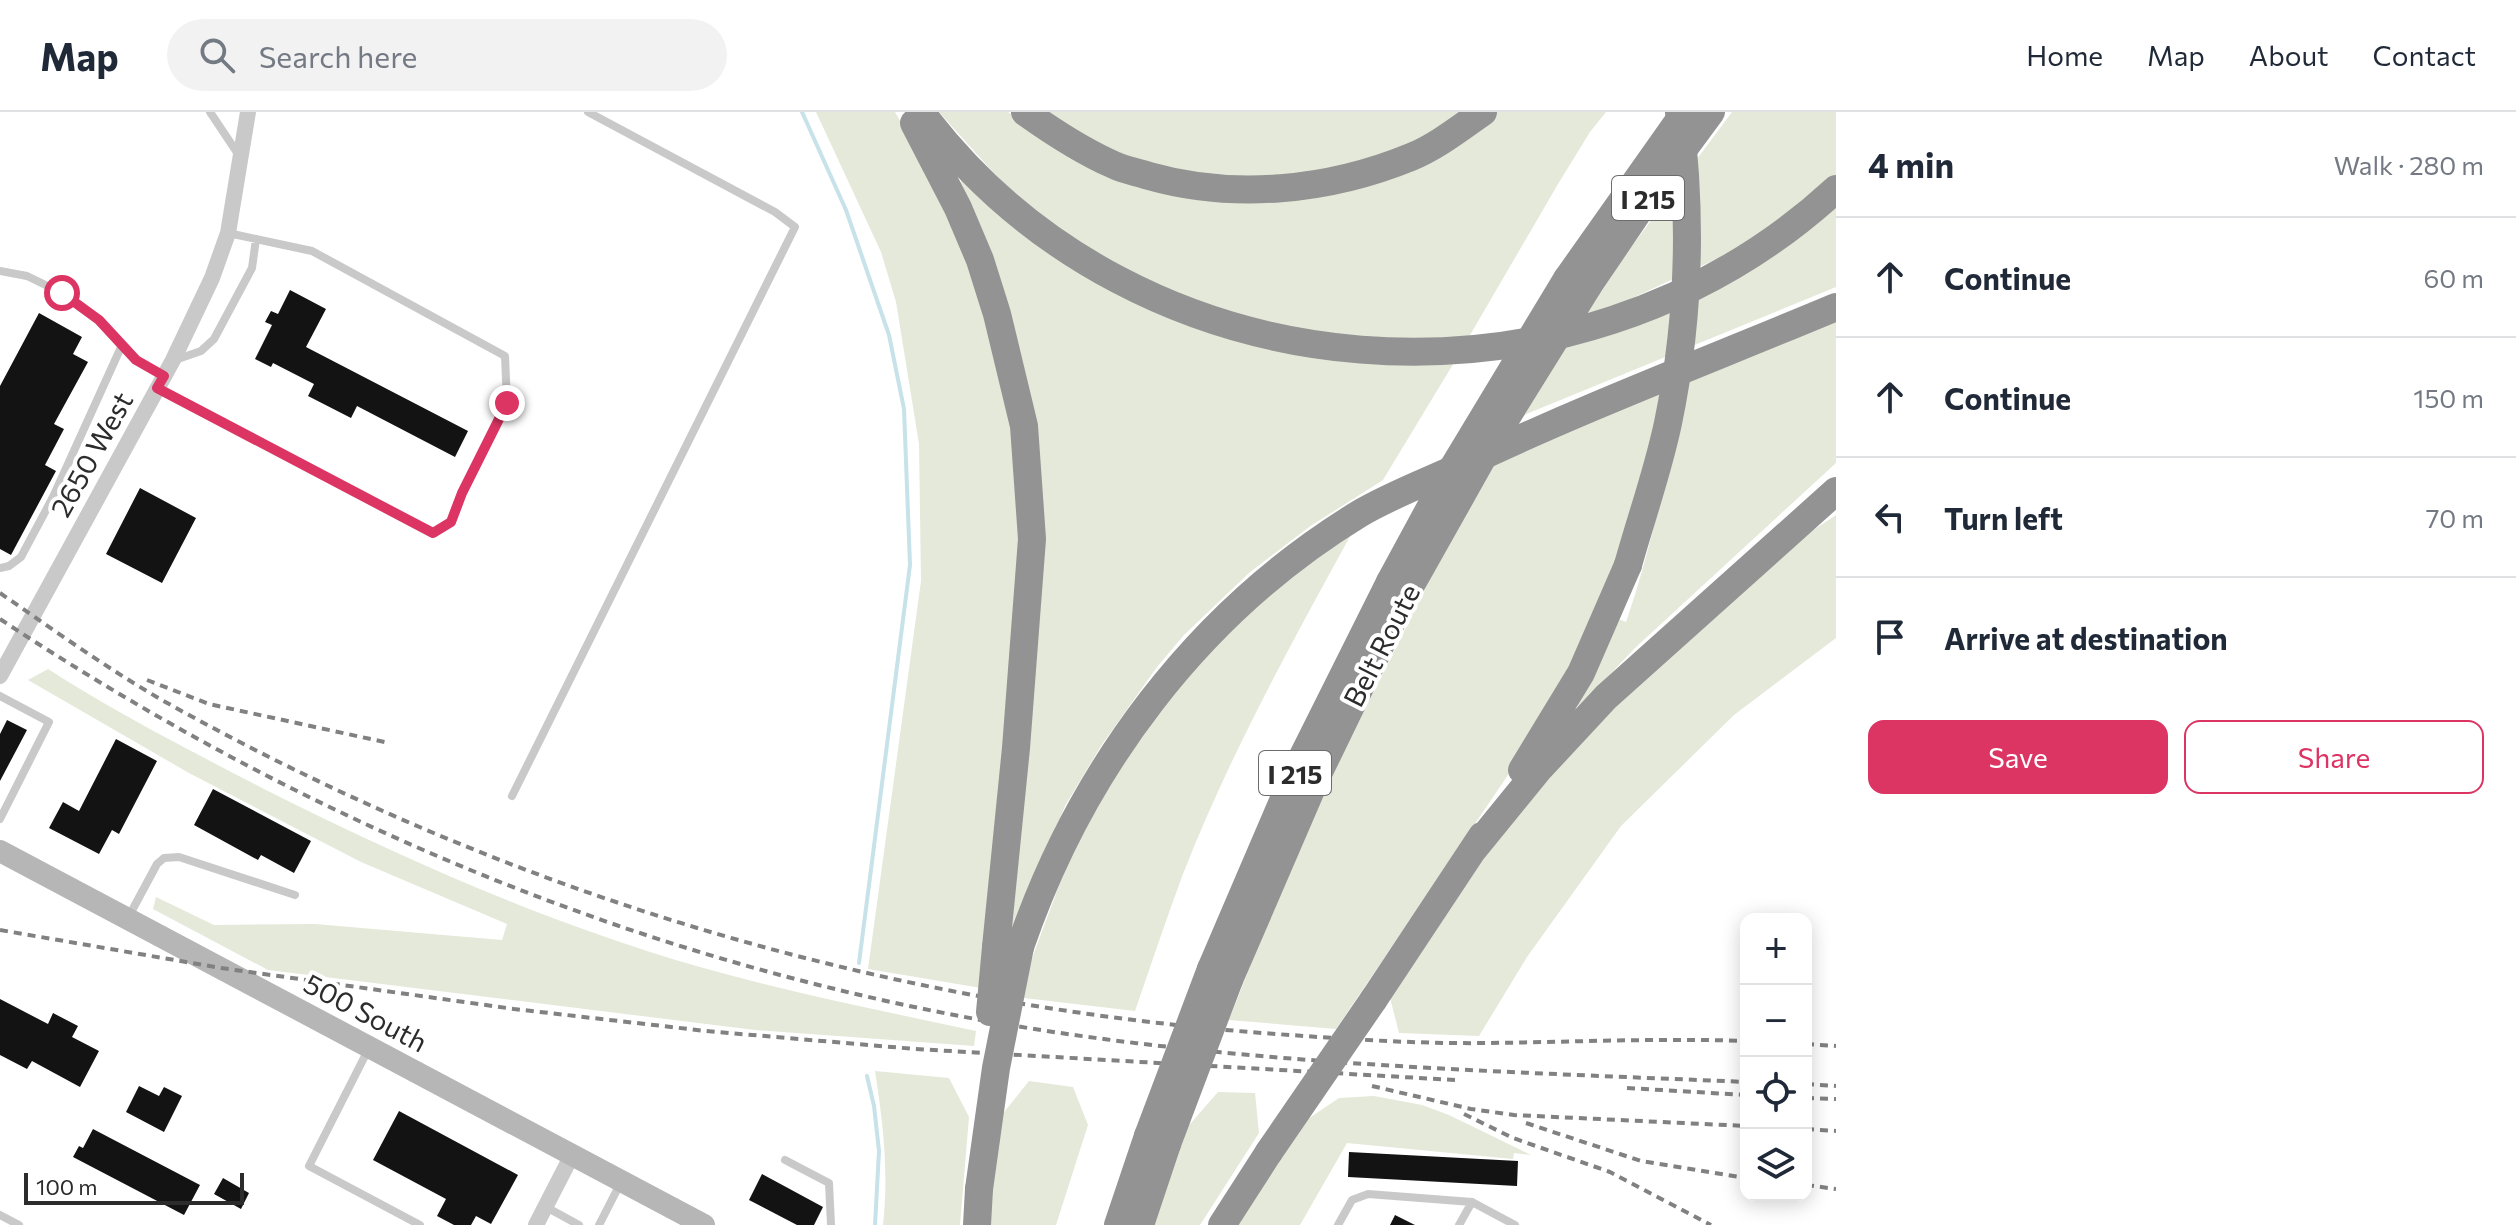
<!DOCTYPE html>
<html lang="en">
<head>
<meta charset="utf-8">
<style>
	body { margin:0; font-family:Commissioner,sans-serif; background:#f2f2f3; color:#1f2937 }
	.controls { position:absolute; right:24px; bottom:24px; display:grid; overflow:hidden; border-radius:16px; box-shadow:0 4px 20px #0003 }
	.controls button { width:72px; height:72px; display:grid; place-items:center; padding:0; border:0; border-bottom:2px solid #e0e1e3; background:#fff; color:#1f2937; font:40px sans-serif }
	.scale { position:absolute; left:24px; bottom:20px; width:220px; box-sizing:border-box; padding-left:8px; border:4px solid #2c2c2c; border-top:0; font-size:22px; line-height:28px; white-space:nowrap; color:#2c2c2c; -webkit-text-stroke:6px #fff; paint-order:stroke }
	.stop { position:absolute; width:24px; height:24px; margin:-18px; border:6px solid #dc3564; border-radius:50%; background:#fff }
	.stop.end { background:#dc3564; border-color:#fff; box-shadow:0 2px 8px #0008 }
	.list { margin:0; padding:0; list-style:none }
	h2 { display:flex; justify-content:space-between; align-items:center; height:104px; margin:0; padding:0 32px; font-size:34px }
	h2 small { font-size:26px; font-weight:400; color:#747a83 }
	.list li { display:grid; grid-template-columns:52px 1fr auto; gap:24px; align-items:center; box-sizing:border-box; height:120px; padding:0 32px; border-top:2px solid #e0e1e3 }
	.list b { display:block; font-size:30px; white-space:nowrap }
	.list em { font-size:26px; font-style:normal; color:#747a83 }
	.actions { display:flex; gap:16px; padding:24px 32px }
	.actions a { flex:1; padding:18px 0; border:2px solid #dc3564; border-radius:16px; text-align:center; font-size:28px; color:#dc3564 }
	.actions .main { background:#dc3564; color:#fff }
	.icon { flex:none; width:44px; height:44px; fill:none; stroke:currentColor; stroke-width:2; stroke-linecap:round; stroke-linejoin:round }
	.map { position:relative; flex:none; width:1836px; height:1113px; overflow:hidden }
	header { display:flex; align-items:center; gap:48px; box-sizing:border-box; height:112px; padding:0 40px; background:#fff; border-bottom:2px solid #e0e1e3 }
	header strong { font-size:38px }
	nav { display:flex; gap:44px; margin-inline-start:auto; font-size:28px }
	.search { width:560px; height:72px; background:#f2f2f3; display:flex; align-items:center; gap:20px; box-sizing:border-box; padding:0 28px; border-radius:44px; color:#747a83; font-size:30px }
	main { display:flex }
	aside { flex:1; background:#fff }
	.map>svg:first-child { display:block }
	.green { fill:#e5e9da }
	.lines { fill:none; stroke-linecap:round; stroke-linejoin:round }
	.stream { stroke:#c7e2e9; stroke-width:4 }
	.building { fill:#131313 }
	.lane { stroke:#c9c9c9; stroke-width:8 }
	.street { stroke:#c9c9c9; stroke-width:16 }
	.secondary { stroke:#b6b6b6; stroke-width:22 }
	.highway { stroke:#939393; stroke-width:28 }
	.rail { stroke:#818181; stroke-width:4; stroke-dasharray:8 6; stroke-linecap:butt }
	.highway-bridge { stroke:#939393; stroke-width:28 }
	.route { stroke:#dc3564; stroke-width:10 }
	.labels { text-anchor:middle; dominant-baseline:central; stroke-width:8; stroke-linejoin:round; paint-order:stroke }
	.shield { fill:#fff; stroke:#6b6b6b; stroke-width:2 }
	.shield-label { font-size:26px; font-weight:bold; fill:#2c2c2c }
	.street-label { font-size:28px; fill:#2c2c2c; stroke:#fff }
</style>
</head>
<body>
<header>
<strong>Map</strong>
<div class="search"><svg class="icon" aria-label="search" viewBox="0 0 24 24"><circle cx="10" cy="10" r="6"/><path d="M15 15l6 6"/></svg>Search here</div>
<nav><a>Home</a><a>Map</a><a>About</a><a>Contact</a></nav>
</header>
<main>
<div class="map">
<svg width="1836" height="1113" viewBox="0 0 1836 1113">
	<rect width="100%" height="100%" fill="#fff"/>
	<path class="green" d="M816,0H895L933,67L967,143L1013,310L1021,452L987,877L868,857L921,469L919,332L896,190L881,140Z
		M939,0H1008L1056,32L1262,84L1495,0H1606L1590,20L1558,72L1466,230L1321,226L1162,182L1028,99Z
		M1036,0H1467L1415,30L1327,60L1227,67L1128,47Z
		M1732,0H1836V63L1757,128L1581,210L1623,146Z
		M966,66C998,90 1031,115 1063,140C1077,151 1091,164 1107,174C1200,233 1345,258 1455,249L1383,368L1309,415L1249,461L1184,523L1157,555L1101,634L1065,694L1009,835L1040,413L956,73Z
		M1836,92V175L1519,305L1565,232Z
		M1836,208V351L1636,535L1579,595L1575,592L1618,507L1626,510C1653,432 1669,349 1685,267Z
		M1673,269L1601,501L1531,629L1336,917L1229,908L1299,730L1430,467L1501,341Z
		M1836,403V526L1734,603L1621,714L1527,845L1479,924L1399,921L1389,882L1427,832L1509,708L1582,622L1779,441Z
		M1359,408C1296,523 1231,639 1183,762C1166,807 1151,853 1135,899L1024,886L1031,849L1083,709L1206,535Z
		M48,557C118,602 191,639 264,677C403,747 550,812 700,855C791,881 883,899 976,919L974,934L755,918L268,858L153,797L156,785L214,813L315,812L502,828L507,812L361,750L189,661L28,568Z
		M875,959L949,966L969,1005L960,1113H883C889,1060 883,1011 875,959Z
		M1029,969L1073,975L1088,1013L1056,1113H989L997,1009Z
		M1218,980L1255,981L1259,1021L1200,1113H1153L1183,1020Z
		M1374,984L1422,993L1449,1003L1531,1043L1514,1041L1513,1047L1347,1031L1300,1113H1233L1296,1015L1339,986Z"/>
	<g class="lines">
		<path class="stream" d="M802,0L846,98L889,223L904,297L910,453L859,851
			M867,964L874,994L879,1039L875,1113"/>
	</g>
	<path class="building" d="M290,178L326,197L306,235L468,319L455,345L357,294L351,306L308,284L314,272L273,251L271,255L255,247L272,213L265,210L271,199L278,202Z
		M39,201L82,225L73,242L88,250L54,312L64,317L45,353L56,359L11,443L0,437V274Z
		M140,376L196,406L162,471L106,442Z
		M7,608L27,618L0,669V622Z
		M116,627L157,649L119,722L112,718L99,742L49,716L63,690L79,699Z
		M213,677L311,729L294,761L261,743L258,748L194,713Z
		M0,887L48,912L53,901L78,914L72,925L99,939L80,975L32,949L27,957L0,943Z
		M139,974L159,984L164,975L182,984L164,1020L126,1000Z
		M399,999L518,1063L491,1112L476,1104L471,1113H454L437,1104L446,1087L373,1048Z
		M93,1017L200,1073L184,1103L73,1045L79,1034L83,1036Z
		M1349,1040L1518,1049L1517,1074L1348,1065Z
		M762,1062L823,1095L814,1113H797L749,1088Z
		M223,1066L249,1081L241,1097L214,1082Z
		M1395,1103L1415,1113H1390Z"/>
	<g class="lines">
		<path class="lane" d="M210,0L238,42
			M0,159L27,164L62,181L99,208L136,248L164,264
			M175,248L201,239L214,227L252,156L256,127
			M157,276L433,421L451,410L462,381L507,291L505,244L312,139L228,121
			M0,456L9,454L21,445L53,385L122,233
			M0,584L49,610L0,707
			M512,684L795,115L775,100L588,0
			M128,806L157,752L164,746L179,745L295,783
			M369,936L309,1054L420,1113
			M785,1048L829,1071L831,1113
			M1472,1090L1515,1113
			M546,1095L579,1113
			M0,1103L19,1113
			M599,1113L621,1070
			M1338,1113L1352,1088L1368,1082L1472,1090L1459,1113"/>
		<path class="street" d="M0,564L173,248L212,166L228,121L248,0
			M536,1113L572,1043"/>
		<path class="secondary" d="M0,739L704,1113"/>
		<path class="highway" d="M921,0C1137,288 1573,320 1836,77
			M1025,0C1053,20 1082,39 1114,53C1124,58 1137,60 1149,64C1234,88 1328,79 1411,45C1436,35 1460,16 1483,0
			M914,11L958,96L980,148L997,202L1024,314L1032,427L1016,636L996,835
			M1567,167L1685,0
			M1588,174L1649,84L1711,0
			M1522,658L1581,561L1628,453
			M1473,738L1539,657L1606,585L1836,379
			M1020,835C1081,657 1197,501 1359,402C1391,383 1429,369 1463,353C1585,295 1712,247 1836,195
			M1211,857L1298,654L1390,470
			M1229,868L1317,664L1402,489
			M1374,887L1482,724
			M977,1113L979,1077
			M1118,1113L1148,1024
			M1140,1113L1167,1032
			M1222,1113L1269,1040"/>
		<path class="rail" d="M0,481C58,521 116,563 178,597C519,785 887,894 1276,922C1346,927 1417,932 1488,931C1574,930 1659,926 1746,929
			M0,507C319,718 668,861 1047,919C1278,954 1513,960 1746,970
			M147,568L209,592L389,631
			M0,818L221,856L514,897L706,919L915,937L1455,968
			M1806,932L1836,934
			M1806,972L1836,974
			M1372,974L1471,997L1514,1003L1746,1014
			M1627,976L1746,983
			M1806,986L1836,987
			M1464,1002L1513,1026L1610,1060L1711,1113
			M1526,1011L1641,1049L1746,1066
			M1806,1017L1836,1019
			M1806,1073L1836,1077"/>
		<path class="highway-bridge" d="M1628,453C1641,406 1658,359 1668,311C1689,210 1692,103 1679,0
			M1390,470L1442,374L1567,167
			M1402,489L1493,327L1588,174
			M990,900L996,835
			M1148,1024L1211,857
			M1167,1032L1229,868
			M1269,1040L1374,887
			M979,1077L996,956L1020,835"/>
	</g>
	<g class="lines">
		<path class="route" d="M62,181L99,208L136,248L164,264L157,276L433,421L451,410L462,381L507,291"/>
	</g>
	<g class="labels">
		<g class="shield">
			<rect x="1612" y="64" width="72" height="44" rx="6"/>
			<rect x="1259" y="639" width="72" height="44" rx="6"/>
		</g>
		<g class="shield-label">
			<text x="1648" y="86">I 215</text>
			<text x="1295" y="661">I 215</text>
		</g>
		<g class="street-label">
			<text transform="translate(91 342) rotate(-61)">2650 West</text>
			<text transform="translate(1381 533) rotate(-63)">Belt Route</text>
			<text transform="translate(366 900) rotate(28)">500 South</text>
		</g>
	</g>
</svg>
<div class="controls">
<button>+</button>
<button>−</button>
<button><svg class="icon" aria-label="locate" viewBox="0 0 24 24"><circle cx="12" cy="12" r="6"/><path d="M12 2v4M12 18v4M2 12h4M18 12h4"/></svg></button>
<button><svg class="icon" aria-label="layers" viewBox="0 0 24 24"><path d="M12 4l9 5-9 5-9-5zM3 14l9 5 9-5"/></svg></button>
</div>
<div class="scale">100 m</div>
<div class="stop" style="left:62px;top:181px"></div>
<div class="stop end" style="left:507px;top:291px"></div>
</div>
<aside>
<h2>4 min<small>Walk · 280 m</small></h2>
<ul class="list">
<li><svg class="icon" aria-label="ahead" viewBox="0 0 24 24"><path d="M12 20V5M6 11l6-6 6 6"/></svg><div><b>Continue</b></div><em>60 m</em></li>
<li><svg class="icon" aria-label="ahead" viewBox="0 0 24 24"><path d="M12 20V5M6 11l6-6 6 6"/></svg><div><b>Continue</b></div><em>150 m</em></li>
<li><svg class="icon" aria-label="left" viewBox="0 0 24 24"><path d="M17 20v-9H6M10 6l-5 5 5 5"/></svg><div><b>Turn left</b></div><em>70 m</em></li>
<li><svg class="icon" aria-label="arrive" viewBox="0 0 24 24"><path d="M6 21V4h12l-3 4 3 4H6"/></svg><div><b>Arrive at destination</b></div></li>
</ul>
<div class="actions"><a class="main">Save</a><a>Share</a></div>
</aside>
</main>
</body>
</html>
